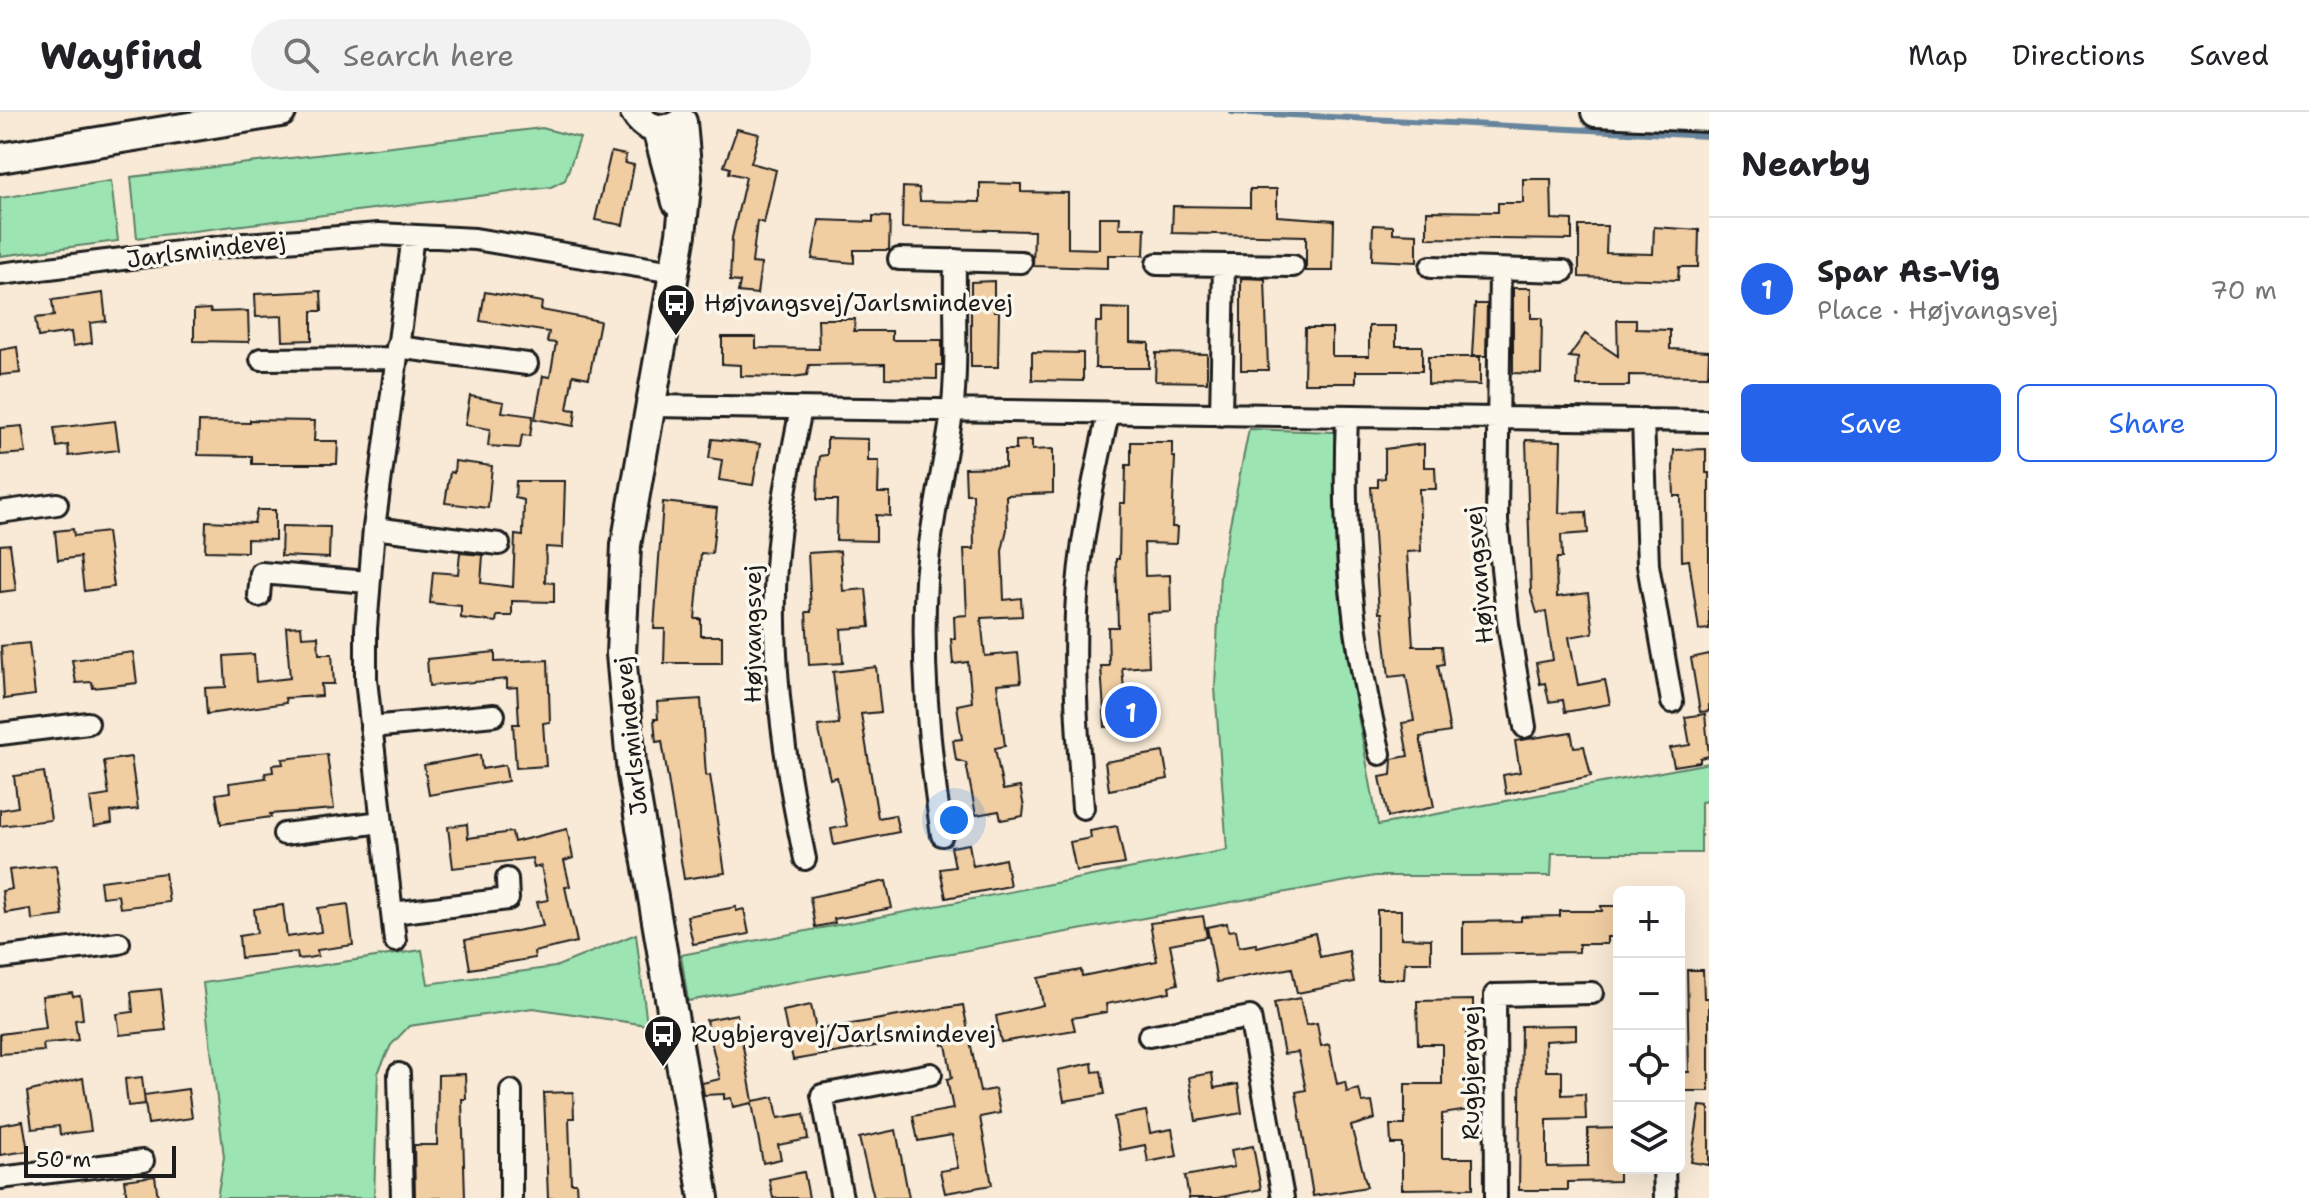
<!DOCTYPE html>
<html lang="en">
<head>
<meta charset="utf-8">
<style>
	body { margin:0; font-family:"Shantell Sans",sans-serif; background:#f2f2f2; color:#202124 }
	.controls { position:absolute; right:24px; bottom:24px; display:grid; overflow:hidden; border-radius:12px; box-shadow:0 8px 32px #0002 }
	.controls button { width:72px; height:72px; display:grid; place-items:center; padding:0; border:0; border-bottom:2px solid #e0e0e0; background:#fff; color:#202124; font:40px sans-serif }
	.scale { position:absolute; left:24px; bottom:20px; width:152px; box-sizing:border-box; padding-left:8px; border:4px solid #1c1c1c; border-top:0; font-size:22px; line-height:28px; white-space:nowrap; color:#1c1c1c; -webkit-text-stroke:6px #fbf7ec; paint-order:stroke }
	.you { position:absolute; left:954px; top:708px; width:28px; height:28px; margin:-20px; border:6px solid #fff; border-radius:50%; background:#1a73e8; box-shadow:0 0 0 12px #1a73e833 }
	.badge { display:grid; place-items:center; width:52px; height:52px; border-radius:50%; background:#2563eb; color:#fff; font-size:26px; font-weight:700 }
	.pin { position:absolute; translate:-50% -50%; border:4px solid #fff; box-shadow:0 2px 8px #0006 }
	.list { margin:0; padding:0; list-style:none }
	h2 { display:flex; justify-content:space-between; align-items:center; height:104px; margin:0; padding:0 32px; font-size:34px }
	h2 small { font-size:26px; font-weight:400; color:#757577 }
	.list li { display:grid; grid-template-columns:52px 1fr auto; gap:24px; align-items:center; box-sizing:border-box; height:144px; padding:0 32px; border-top:2px solid #e0e0e0 }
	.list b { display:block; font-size:30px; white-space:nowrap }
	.list p { margin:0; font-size:26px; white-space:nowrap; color:#757577 }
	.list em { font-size:26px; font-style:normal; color:#757577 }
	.actions { display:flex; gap:16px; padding:24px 32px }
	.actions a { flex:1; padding:18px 0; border:2px solid #2563eb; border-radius:12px; text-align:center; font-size:28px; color:#2563eb }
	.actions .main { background:#2563eb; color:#fff }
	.icon { flex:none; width:44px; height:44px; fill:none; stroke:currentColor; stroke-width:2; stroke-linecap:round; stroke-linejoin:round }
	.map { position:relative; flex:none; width:1709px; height:1086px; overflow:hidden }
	header { display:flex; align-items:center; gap:48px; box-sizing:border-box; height:112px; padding:0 40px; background:#fff; border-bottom:2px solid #e0e0e0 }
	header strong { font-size:38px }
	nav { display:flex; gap:44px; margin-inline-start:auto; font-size:28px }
	.search { width:560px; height:72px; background:#f2f2f2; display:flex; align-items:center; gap:20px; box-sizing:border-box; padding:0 28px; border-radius:44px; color:#757577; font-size:30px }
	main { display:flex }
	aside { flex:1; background:#fff }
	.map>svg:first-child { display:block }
	.green { fill:#9ce4b2; stroke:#5c8067; stroke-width:2 }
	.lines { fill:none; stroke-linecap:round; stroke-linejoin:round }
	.stream { stroke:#67859e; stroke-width:6 }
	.building { fill:#f1cda2; stroke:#1c1c1c; stroke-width:2 }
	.street-casing { stroke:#1c1c1c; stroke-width:26 }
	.secondary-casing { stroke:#1c1c1c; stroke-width:34 }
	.street { stroke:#fbf7ec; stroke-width:20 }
	.secondary { stroke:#fbf7ec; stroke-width:28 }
	.labels { text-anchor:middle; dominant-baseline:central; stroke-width:7; stroke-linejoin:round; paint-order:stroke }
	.street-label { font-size:24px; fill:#1c1c1c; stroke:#fbf7ec }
	.poi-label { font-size:24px; fill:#1c1c1c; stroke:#fbf7ec; text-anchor:start }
</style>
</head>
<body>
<header>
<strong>Wayfind</strong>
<div class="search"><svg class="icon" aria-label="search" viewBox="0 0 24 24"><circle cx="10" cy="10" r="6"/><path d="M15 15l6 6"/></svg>Search here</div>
<nav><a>Map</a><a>Directions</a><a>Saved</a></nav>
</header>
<main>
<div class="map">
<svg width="1709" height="1086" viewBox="0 0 1709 1086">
	<rect width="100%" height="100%" fill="#f8ead6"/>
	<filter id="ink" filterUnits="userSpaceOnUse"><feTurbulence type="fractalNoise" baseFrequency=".0125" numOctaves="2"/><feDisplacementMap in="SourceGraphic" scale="16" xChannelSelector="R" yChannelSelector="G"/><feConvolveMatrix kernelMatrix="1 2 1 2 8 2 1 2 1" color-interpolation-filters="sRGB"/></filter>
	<g filter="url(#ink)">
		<path class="green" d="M542,16L580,26L565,68L551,75L137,126L131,65Z
			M111,69L118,129L0,144V86Z
			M1249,317L1334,320L1337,463L1347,543L1378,713L1709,651V689L1701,690V741H1552L1551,764H1375L688,889L681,843L1227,738L1215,576L1220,462Z
			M636,822L647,913L533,896L409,914L391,933L378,961L374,1086H217L224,1045L203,871L422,838L428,872L555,855Z"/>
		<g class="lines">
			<path class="stream" d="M1232,0L1709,24"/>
		</g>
		<path class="building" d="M737,17L759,22L751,51L776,58L764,111L757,109L752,151L761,152L757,182L738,180L740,170L730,169L732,126L746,65L729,61L730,56L724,54Z
			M611,40L626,43L625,51L634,53L623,113L595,108Z
			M1523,67H1551L1552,107L1572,108V128L1427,126V99L1498,100V91H1523Z
			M980,71L1021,72V80L1068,81V136L1099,137V105H1120L1119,116H1145L1144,143H1108V156L1033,154L1034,119L902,116L903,75L919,76L920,89L980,90Z
			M1250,77H1277V104L1334,108L1333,159H1306V124L1172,121L1173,94L1250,95Z
			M873,104L890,105L889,138H854V151L812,147L819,108L873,110Z
			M1373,113L1393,114V121L1417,122V150L1372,148Z
			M1579,114H1607L1606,141L1653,142L1654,115L1699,118L1698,155H1679L1678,168L1579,165Z
			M1241,166L1265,167L1268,258H1241Z
			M994,169V199H999L998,255H971V170Z
			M1513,176H1531V206H1542L1541,262L1513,261Z
			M321,179L322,199H312V228L283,229L282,204L256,205L255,182Z
			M485,180L542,190L541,198L600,209L589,266L573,263L567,297L576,298L574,314L535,307L543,264L550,265L556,231L547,230L549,220L480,209Z
			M103,181L106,209L90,211L92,231L73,234L71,220L38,225L35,206L54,204L52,188Z
			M1475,192H1487L1486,244H1472Z
			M1102,196L1130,197V230L1149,231V256H1095L1096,210H1102Z
			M210,197L211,200L248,199L249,230L194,229V198Z
			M818,207H855L854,219H892V228H942V253H937V267L885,266V252L809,253L807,263L792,265L741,264V253L722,252V225H756V236L819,237Z
			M1617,208H1636V217L1670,218V237L1709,239L1708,264L1629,263V274H1577L1578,246L1569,245L1585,222L1618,244Z
			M1369,214H1396V234H1422V259H1356V271H1304L1305,216H1332V244H1369Z
			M17,235L20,261L0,263V238Z
			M1032,240L1083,241V269L1032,268Z
			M1156,241L1207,242V270L1155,269Z
			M1428,245H1480V273L1428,272Z
			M470,284L504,290L502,300L533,304L530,324L522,323L520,336L488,334L490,317L465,313Z
			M250,308L315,309L314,329H338L337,352H252V344L198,343L199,310L250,311Z
			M115,309L119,338L69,344L68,333L57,335L54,316Z
			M22,314L26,341L0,343V316Z
			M827,326L868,327V349H879L878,381H890V404L876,403V429L836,428L837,388H817L818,359L820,344L827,343Z
			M712,327L760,332L753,373L719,368L722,348L709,346Z
			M1032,328V338L1053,337V381L1006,383L1007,417L1002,439L1004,488L1021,486L1022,504L981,506L985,544L1018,541L1021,570L997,572L1005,634L995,636L1003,678L1020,675L1024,695L1023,704L1001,708L999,699L976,703L966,651L956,648L953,628L962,627L957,593L972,590L968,550L953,552L951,527H955L954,504L967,503L964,437H974L973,382H966L965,356L1005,355V338H1016V329Z
			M1526,328L1561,329L1559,401L1586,400L1588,421L1561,423L1562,446H1557L1556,452L1557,485L1588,481L1593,521L1569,525L1578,573L1605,568L1610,592L1565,600L1563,588L1549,590L1545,571L1540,572L1536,551L1553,548L1546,500L1537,501L1531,481Z
			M1131,330H1172V345H1175L1172,415H1177L1176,432L1144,431L1145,464L1170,463L1171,500L1147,501L1149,554L1122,556L1125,587L1157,584L1159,610L1105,615L1101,554H1109L1108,515H1118L1116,447H1119L1120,391H1125L1126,353H1131Z
			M1424,332V355H1435L1436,377H1419L1421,439L1407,440L1413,534H1442L1444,552L1438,553L1450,620L1420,625L1434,695L1388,705L1380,665L1391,663L1392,647L1408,644L1402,611L1414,609L1406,563L1389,565L1382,501H1379L1371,375H1378V367L1385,366V337Z
			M1706,337V361H1709V517L1699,518L1689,448L1682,449L1681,384H1674L1673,357L1674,338Z
			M455,349L492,354L488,396L445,391L450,360L454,361Z
			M516,369H565L563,436L546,435L545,470L554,471V490L512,489V504H497L496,510L461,506V494L430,491L433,460L458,462L460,441L483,443L481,471L513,475L515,423L523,424L524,388L515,386Z
			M663,390L717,396L712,442L701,441L695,507H701V524H722V551H664L665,517H654Z
			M257,398H275V428L247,427V440L205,439L206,409L254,411Z
			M282,414L330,415L329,446L281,444Z
			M73,417L74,424L107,420L114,475L84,479L80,445L58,448L55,419Z
			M10,432L16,478L0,480V433Z
			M840,439L843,479L866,477L870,515L841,517L843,551L809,553L806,500H811L808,441Z
			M301,514L302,525L318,524L319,542H332L334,572H321L322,584L285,586L286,591L207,602L205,576L226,575L224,544L254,542L256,570L290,566L286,515Z
			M29,531L35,583L4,587L1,534Z
			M133,540L137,571L93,576L92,570L76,571L72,548Z
			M495,540V550L548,548L550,610L543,611L546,654L516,656L513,612H519L517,575L507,576V567L429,574L427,547Z
			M1709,542V599L1700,600L1691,546Z
			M876,555L881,600L861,602L878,706L895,703L899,720L834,733L831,717L847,714L837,665L830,667L818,614L839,612L833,560Z
			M701,587L706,664L710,663L725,761L684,767L662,629L656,630L654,607H658L657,590Z
			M1705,602L1709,644L1700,646V650L1674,654L1670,636L1690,633L1685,605Z
			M1571,620L1574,635L1584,634L1591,664L1506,682L1503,663L1520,660L1515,629Z
			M1163,640L1168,667L1109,678L1105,650Z
			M327,642L334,697L270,702L271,705L221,712L216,682L230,680L229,671L266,666L265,661L273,660L272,653L283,652L282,647Z
			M480,643L482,657L505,653L508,669L429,683L424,653Z
			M131,645L138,697L111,700L112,711L94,714L90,686L109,683L104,649Z
			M44,660L51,708L0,714V698L18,695L14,664Z
			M467,712L468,726L512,720L514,730L567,717L573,746L564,749L570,774L565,775L577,830L534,840L535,846L470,857L465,828L543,814L537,790L548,788L541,754L534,756L532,746L453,756L448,715Z
			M1117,714L1125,752L1076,759L1070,730L1091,726L1090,719Z
			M969,732L973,754L1005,747L1010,774L946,786L940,757L955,755L951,735Z
			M56,753L63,804L32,808L31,797L5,801L2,779L12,777L9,758Z
			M165,761L169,790L120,796L118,783L102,785L100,769Z
			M886,769L892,796L834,807L835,811L815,815L810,785Z
			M348,792L353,833L317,838L318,844L308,846L298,847L297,840L241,846L239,824L257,821L254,797L283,793L287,825L321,820L318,796Z
			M1601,794H1619V825H1607V832H1579V840L1463,842V810L1521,809V805L1560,804V799H1602Z
			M736,795V799L744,797L749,822L693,832L687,804Z
			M1377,798H1401V826L1431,827V850H1405L1404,867H1377Z
			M1203,804L1207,825L1170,832L1178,872L1169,874L1170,880L1106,892L1107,900L1072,906L1075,918L1001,930L996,904L1043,893L1038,866L1081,858L1082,864L1157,849L1150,811Z
			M1227,811L1228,819L1236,818L1239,835L1256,832L1257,835L1315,821L1320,845L1349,839L1354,870L1297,881L1292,856L1217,870L1207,815Z
			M1687,858H1703L1704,886H1709V979H1679V960H1689Z
			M161,877L166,918L120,923L117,902L133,900L131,880Z
			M72,880L73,884L80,883L83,907L75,908L78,928L43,932L44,939L0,942V922L46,916L42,884Z
			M1300,886L1306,913L1317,911L1321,934L1329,932L1337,972L1345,970L1347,980L1359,977L1362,991L1372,990L1375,1007L1351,1014L1367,1075L1313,1084L1296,980L1306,978L1298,940L1284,942L1274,891Z
			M1473,888V922H1466L1469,998L1442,1002V1046H1473V1076L1402,1077V1032H1391L1390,1013H1405V972H1442V932H1418L1417,889Z
			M811,893L816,918L963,893L980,980L995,977L1000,1001L980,1005L992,1073L945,1081L940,1059L958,1056L952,1023L918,1029L913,1004L953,997L947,967L952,966L946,932L942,933L939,923L793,948L783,899Z
			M737,902L753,989L774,985L778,1006L804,1002L808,1027L778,1033L781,1047L763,1051L752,991L733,995L731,986L724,987V982L704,983L702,971L720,967L706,908Z
			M1576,913V927L1545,929L1546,959H1562V983L1585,982L1586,1007L1547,1008V1055L1588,1054V1017L1619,1016V1069L1568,1070V1078H1519L1521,914Z
			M1092,951L1093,960L1101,959L1105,982L1064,989L1058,958Z
			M1212,961L1214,976L1238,972L1242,1001L1196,1009L1189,965Z
			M465,962L466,987H462L465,1086H415L414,1033H437L438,963Z
			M142,965L145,992L128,994L125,967Z
			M83,966L91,1019L60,1023L59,1014L32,1017L27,980Z
			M188,977L192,1006L148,1012L144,983Z
			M573,980L574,1006H569L571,1071H576L577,1086H548L544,981Z
			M1700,994L1709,995V1053L1691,1050Z
			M1146,999L1150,1021L1172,1017L1177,1044L1148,1050L1145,1033L1120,1038L1114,1005Z
			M23,1009L28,1039L0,1043V1013Z
			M896,1018L909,1086H874L859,1026Z
			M1253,1034L1261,1077L1217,1086H1189L1185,1064L1234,1055L1231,1038Z
			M804,1060L809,1086H773L769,1067Z
			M155,1064L158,1086H127L124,1068Z"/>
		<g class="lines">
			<g class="street-casing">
				<path id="street" d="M899,147L1021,150
					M1157,152L1293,154
					M1431,155L1563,159
					M1500,158L1497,409L1508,512L1525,615
					M0,162L245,132L379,122L475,127L673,160
					M397,235L527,252
					M261,247L396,246
					M649,294L1709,309
					M801,297C789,357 776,418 775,479C773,571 786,658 805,747
					M1221,303L1224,153
					M1347,304C1342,422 1351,526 1380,642
					M1643,307L1648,453L1672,590
					M0,400L57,392
					M374,416L499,432
					M259,484L261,461L368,470
					M371,615L494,603
					M0,622L88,611
					M1083,696C1078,631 1073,567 1076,501C1079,434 1094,367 1108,302
					M284,722L382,710
					M942,723C929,639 921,555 926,469C930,412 944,357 952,301C958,251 954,198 955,148
					M393,801L508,787L507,767
					M395,829L366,567V517L374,416L413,124
					M0,846L119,831
					M1149,924L1250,905L1283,1086
					M399,962L402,1086
					M511,979V1086
					M1664,1056L1665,1086
					M0,1066L143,1049
					M842,1086L822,983L931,962
					M1496,1086L1495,883L1592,881"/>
			</g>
			<g class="secondary-casing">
				<path id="secondary" d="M635,0C644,16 658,20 676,15
					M1596,0L1709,5
					M682,10L687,66L681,122L626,433L621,542L632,662L704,1086
					M657,17L677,90
					M0,46L281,0"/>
			</g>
			<use href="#street" class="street"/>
			<use href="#secondary" class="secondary"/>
		</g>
	</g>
	<defs>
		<g id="bus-pin" transform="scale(2)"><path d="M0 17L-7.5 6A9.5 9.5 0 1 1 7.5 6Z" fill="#1c1c1c" stroke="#fbf7ec"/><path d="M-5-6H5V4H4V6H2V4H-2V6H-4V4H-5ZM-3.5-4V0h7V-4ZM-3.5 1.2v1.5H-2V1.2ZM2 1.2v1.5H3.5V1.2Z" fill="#fff"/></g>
	</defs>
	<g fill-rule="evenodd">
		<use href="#bus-pin" x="676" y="191"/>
		<use href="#bus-pin" x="663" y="922"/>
	</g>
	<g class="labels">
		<g class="street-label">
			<text transform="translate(206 138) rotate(-7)">Jarlsmindevej</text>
			<text transform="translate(1479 463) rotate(-95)">Højvangsvej</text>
			<text transform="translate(753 522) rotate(-90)">Højvangsvej</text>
			<text transform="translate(631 624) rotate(-96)">Jarlsmindevej</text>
			<text transform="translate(1471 961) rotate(-90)">Rugbjergvej</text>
		</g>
		<g class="poi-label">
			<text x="704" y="191">Højvangsvej/Jarlsmindevej</text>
			<text x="691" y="922">Rugbjergvej/Jarlsmindevej</text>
		</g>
	</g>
</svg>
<div class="controls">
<button>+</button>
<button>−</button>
<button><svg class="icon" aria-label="locate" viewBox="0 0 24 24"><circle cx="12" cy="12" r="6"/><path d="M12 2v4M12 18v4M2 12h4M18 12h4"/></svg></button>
<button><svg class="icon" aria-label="layers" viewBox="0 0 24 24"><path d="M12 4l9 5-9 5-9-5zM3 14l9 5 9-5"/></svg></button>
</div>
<div class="scale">50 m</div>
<div class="you"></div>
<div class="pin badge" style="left:1131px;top:600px">1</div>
</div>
<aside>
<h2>Nearby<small></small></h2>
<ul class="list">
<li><span class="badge">1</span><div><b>Spar As-Vig</b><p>Place · Højvangsvej</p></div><em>70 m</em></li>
</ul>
<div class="actions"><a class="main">Save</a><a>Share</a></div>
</aside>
</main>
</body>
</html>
